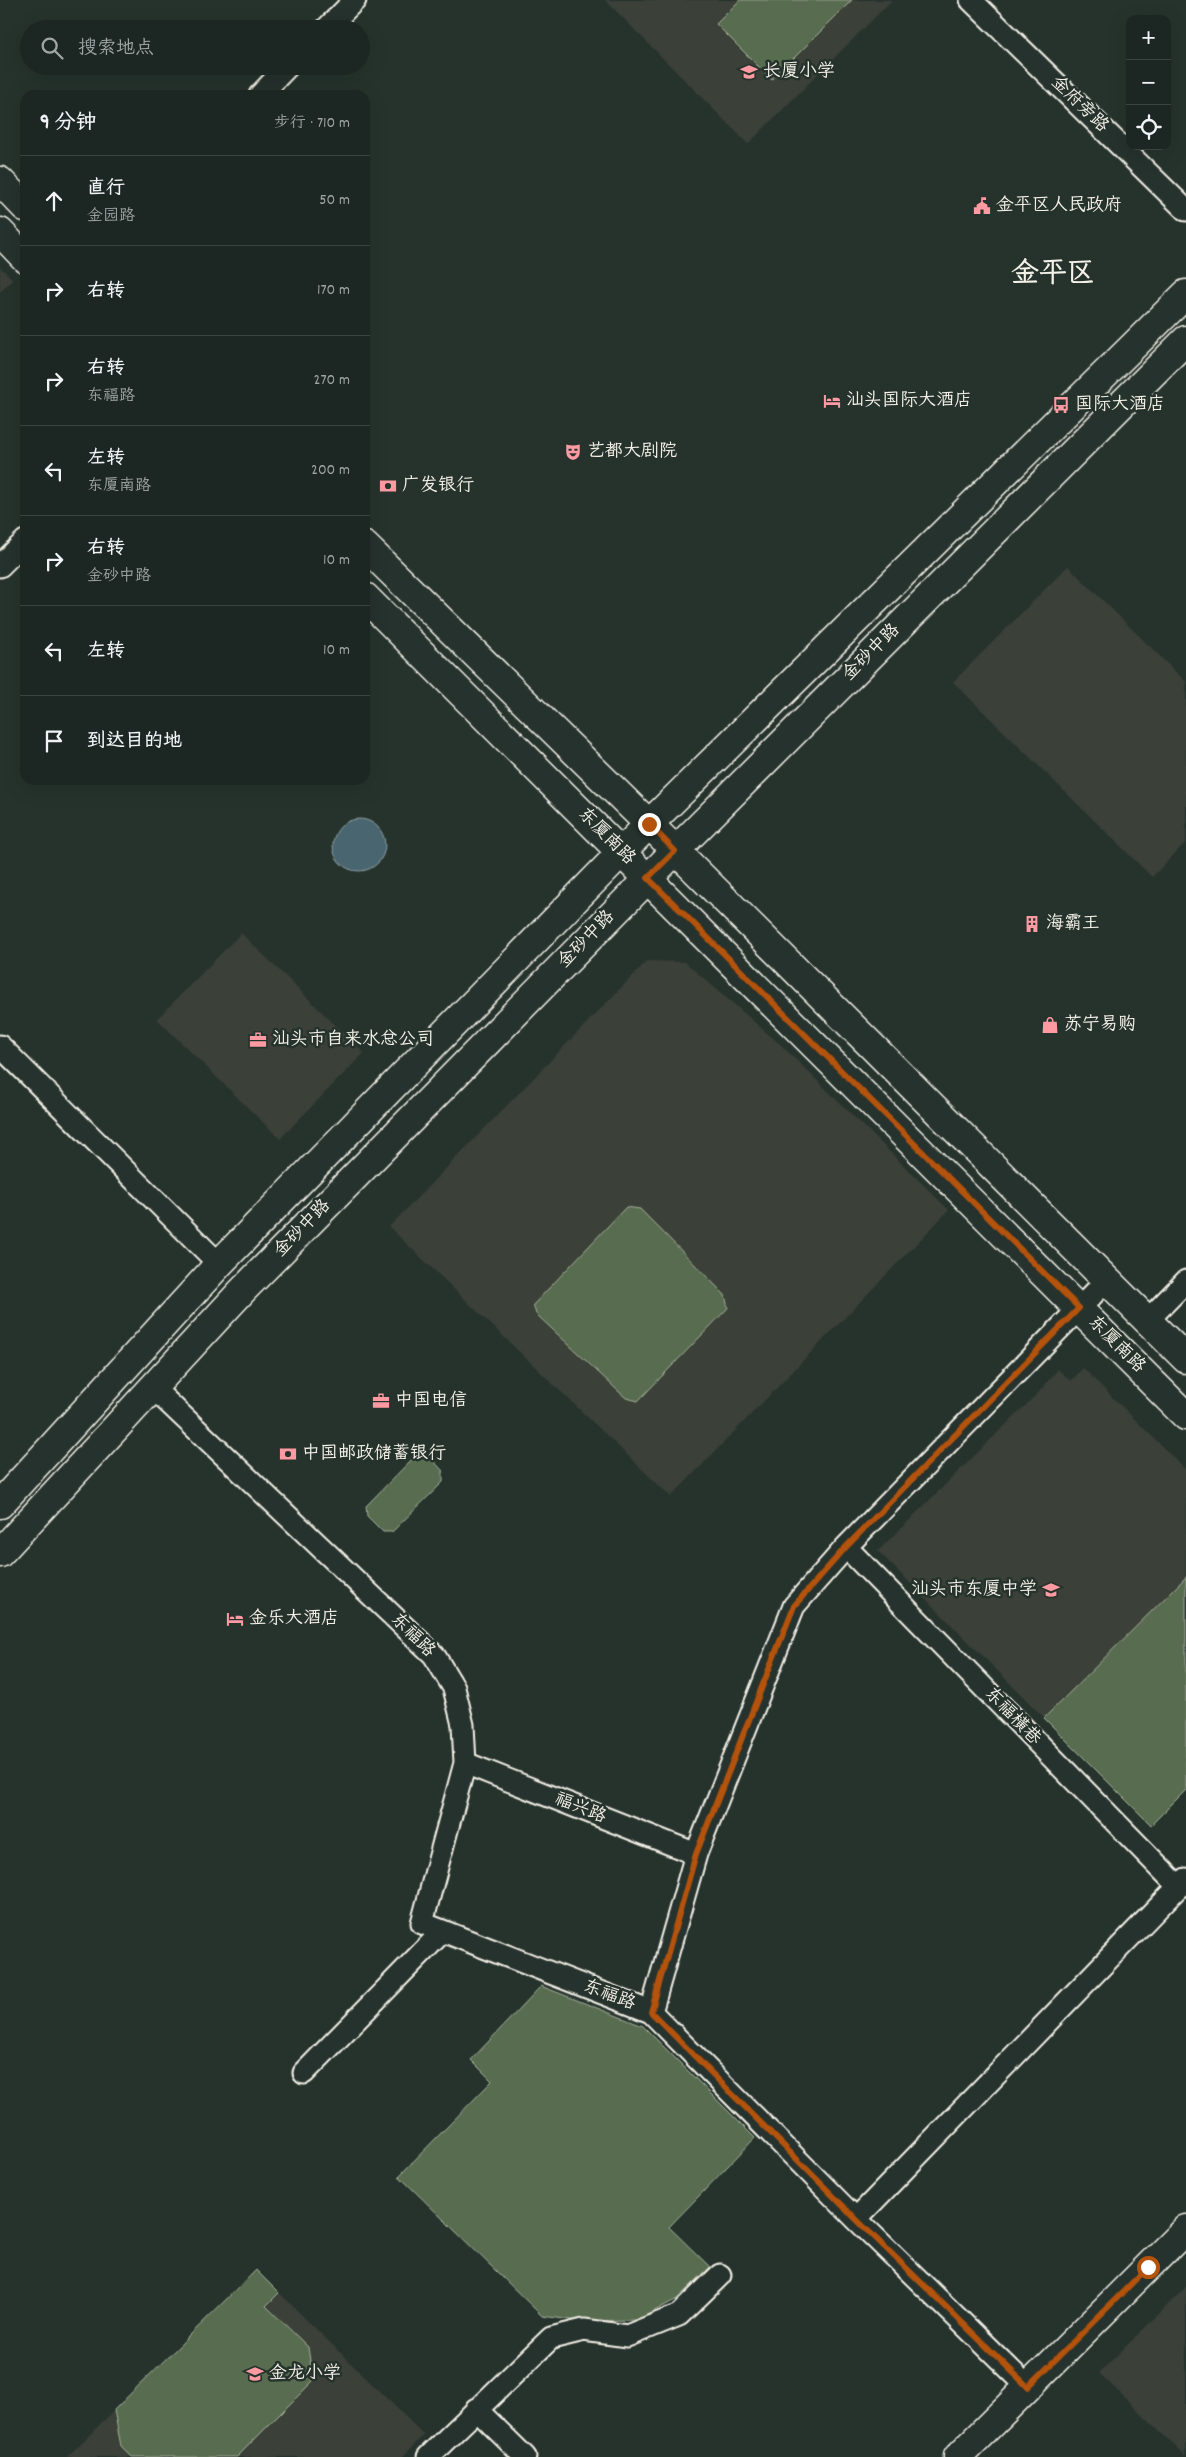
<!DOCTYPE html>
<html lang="zh">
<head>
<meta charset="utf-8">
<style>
	body { margin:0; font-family:Dekko,"LXGW WenKai TC",sans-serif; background:#252e2a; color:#f1f3f6 }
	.controls { position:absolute; right:15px; top:15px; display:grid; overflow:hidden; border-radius:10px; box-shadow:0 5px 20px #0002 }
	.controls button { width:45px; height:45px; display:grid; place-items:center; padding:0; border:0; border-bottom:1px solid #3a4340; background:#1c2622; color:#f1f3f6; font:25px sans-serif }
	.stop { position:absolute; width:15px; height:15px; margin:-11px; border:4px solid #b45309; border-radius:50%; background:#fff }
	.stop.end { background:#b45309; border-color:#fff; box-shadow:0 1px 5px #0008 }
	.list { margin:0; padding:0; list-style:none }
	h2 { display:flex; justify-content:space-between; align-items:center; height:65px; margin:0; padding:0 20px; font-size:21px }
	h2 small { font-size:16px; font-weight:400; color:#a0a5a5 }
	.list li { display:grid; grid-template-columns:32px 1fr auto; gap:15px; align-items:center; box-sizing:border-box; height:90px; padding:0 20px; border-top:1px solid #3a4340 }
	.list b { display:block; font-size:19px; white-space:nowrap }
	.list p { margin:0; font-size:16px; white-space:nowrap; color:#a0a5a5 }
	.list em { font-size:16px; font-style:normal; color:#a0a5a5 }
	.icon { flex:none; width:28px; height:28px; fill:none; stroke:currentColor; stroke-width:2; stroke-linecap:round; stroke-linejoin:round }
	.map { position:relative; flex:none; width:1186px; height:2457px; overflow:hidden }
	.search { position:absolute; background:#1c2622; box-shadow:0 5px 20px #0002; left:20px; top:20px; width:350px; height:55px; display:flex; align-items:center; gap:12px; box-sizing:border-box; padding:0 18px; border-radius:28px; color:#a0a5a5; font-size:19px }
	.panel { position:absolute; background:#1c2622; box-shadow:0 5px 20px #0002; left:20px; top:90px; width:350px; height:695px; border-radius:15px }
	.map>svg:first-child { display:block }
	.built { fill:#3a4038 }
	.green { fill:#596d50; stroke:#a6af9c }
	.water { fill:#4a6670; stroke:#8e9ea0 }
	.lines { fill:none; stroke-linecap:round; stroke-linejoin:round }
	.street-casing { stroke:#f4f1e8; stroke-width:25 }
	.secondary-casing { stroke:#f4f1e8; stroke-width:31 }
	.primary-casing { stroke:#f4f1e8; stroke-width:31 }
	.street { stroke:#26332d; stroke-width:21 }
	.secondary { stroke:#26332d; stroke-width:28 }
	.primary { stroke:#26332d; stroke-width:28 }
	.route { stroke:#b45309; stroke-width:6 }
	.labels { text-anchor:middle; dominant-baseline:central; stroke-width:5; stroke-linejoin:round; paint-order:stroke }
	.poi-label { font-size:18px; fill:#f4f1e8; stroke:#26332d; text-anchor:start }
	.street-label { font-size:18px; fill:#f4f1e8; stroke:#26332d }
	.town-label { font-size:28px; font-weight:bold; fill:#f4f1e8; stroke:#26332d }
</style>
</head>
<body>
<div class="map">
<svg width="1186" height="2457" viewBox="0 0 1186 2457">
	<rect width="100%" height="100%" fill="#26332d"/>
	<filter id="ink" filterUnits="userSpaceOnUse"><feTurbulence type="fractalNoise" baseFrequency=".02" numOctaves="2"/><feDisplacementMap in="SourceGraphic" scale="10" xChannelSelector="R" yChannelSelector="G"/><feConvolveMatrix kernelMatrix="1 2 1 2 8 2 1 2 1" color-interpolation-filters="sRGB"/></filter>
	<g filter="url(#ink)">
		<path class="built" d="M605,0H892L748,144Z
			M0,267L13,279L0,292Z
			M1068,566L1186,682V842L1152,877L953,682Z
			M241,933L364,1053L280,1139L157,1019Z
			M647,961L685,962L781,1045L949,1210L671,1497L389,1227Z
			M1083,1368L1186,1470V1790L1151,1825L878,1551L1038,1393L1058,1369L1071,1381Z
			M256,2270L424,2435L402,2457H67Z
			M1186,2287V2457L1099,2373Z"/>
		<path class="green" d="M740,0H852L772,80L716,24Z
			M626,1207L640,1209L725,1295L728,1308L638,1401L626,1398L616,1389L536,1314L533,1305Z
			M419,1452L426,1453L443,1471V1482L392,1532H383L367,1516L366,1506Z
			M1186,1577V1790L1151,1825L1044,1718Z
			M541,1986L643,2026L755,2138L669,2227L710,2267L677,2299L637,2320L579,2321L542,2316L399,2176L492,2081L471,2060Z
			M256,2270L279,2293L266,2306L308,2347L313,2381L237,2457H132L121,2446L114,2410Z"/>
		<path class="water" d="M333 845a26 26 0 1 1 52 0a26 26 0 1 1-52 0Z"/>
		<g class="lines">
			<g class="street-casing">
				<path id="street" d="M971,0L1186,210
					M326,29L355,0
					M260,95L288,66
					M0,566L25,541
					M0,1046L219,1264
					M1147,1321L1186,1281
					M153,1388L434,1655L454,1688L463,1725L465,1763L422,1923L651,2012L856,2219L1028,2387
					M846,1547L1179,1887
					M465,1763L696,1854
					M651,2012L696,1854L794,1606L846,1547L1107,1280
					M304,2073L443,1931
					M856,2219L1186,1879
					M476,2409L525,2457
					M428,2457L551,2338L584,2330L627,2336L679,2315L720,2275"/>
			</g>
			<g class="secondary-casing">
				<path id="secondary" d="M0,181L25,207
					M0,232L25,258
					M365,546L649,824L1186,1359
					M365,597L1186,1416
					M958,2457L1186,2229"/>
			</g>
			<g class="primary-casing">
				<path id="primary" d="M0,1504L219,1264L649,824L1186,294
					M0,1553L242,1291L675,851L1186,340"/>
			</g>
			<use href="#street" class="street"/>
			<use href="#secondary" class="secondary"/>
			<use href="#primary" class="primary"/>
		</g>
	</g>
	<g class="lines" filter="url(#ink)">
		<path class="route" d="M649,824L675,851L648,878L1079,1308L846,1547L794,1606L696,1854L651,2012L856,2219L1028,2387L1148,2267"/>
	</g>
	<defs>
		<g id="school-bare" transform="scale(1.35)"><path d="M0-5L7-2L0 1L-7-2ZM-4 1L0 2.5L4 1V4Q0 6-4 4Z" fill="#ff9aa2" stroke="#26332d" stroke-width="2.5" paint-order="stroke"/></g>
		<g id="civic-bare" transform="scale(1.35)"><path d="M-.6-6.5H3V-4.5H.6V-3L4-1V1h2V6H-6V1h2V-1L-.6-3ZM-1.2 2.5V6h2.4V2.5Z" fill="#ff9aa2" stroke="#26332d" stroke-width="2.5" paint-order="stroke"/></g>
		<g id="hotel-bare" transform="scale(1.35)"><path d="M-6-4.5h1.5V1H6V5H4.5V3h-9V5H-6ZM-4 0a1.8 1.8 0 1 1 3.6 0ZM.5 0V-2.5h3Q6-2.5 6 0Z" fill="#ff9aa2" stroke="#26332d" stroke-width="2.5" paint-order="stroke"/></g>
		<g id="bus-bare" transform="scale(1.35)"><path d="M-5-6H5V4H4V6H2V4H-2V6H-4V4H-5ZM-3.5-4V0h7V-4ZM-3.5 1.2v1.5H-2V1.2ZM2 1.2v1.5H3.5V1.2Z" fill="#ff9aa2" stroke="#26332d" stroke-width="2.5" paint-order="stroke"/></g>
		<g id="theatre-bare" transform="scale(1.35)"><path d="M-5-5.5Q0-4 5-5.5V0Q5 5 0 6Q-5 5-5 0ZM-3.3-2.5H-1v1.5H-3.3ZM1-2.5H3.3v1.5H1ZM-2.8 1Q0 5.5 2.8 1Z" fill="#ff9aa2" stroke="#26332d" stroke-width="2.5" paint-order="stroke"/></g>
		<g id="bank-bare" transform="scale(1.35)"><path d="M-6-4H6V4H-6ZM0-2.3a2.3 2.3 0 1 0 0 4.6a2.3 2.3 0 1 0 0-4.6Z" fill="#ff9aa2" stroke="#26332d" stroke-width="2.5" paint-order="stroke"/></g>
		<g id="building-bare" transform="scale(1.35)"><path d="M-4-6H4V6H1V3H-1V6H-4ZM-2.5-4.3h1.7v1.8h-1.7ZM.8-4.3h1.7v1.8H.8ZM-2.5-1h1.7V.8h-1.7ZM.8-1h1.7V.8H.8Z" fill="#ff9aa2" stroke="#26332d" stroke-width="2.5" paint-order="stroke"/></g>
		<g id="shop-bare" transform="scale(1.35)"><path d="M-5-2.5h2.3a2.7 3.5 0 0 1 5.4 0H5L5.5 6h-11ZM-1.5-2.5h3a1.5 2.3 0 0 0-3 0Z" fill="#ff9aa2" stroke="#26332d" stroke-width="2.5" paint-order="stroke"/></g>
		<g id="office-bare" transform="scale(1.35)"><path d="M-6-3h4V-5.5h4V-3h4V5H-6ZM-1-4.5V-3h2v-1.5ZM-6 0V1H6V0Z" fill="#ff9aa2" stroke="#26332d" stroke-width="2.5" paint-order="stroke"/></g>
	</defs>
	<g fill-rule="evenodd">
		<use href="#school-bare" x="749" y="72"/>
		<use href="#civic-bare" x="982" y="206"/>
		<use href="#hotel-bare" x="832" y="401"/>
		<use href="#bus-bare" x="1061" y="405"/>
		<use href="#theatre-bare" x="573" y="452"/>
		<use href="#bank-bare" x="388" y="486"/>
		<use href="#building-bare" x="1032" y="924"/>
		<use href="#shop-bare" x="1050" y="1025"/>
		<use href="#office-bare" x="258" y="1040"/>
		<use href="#office-bare" x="381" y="1401"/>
		<use href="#bank-bare" x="288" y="1454"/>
		<use href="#school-bare" x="1051" y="1590"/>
		<use href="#hotel-bare" x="235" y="1619"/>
		<use href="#school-bare" x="255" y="2374"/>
	</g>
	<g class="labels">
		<g class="poi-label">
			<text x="763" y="72">长厦小学</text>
			<text x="996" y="206">金平区人民政府</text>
			<text x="846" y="401">汕头国际大酒店</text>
			<text x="1075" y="405">国际大酒店</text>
			<text x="587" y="452">艺都大剧院</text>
			<text x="402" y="486">广发银行</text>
			<text x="1046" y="924">海霸王</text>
			<text x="1064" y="1025">苏宁易购</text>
			<text x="272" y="1040">汕头市自来水总公司</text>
			<text x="395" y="1401">中国电信</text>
			<text x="302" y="1454">中国邮政储蓄银行</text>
			<text x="1037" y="1590" text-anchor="end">汕头市东厦中学</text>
			<text x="249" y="1619">金乐大酒店</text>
			<text x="269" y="2374">金龙小学</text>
		</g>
		<g class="street-label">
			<text transform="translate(1079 105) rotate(44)">金府旁路</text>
			<text transform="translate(872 653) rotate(-45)">金砂中路</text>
			<text transform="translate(606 837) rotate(45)">东厦南路</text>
			<text transform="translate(587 940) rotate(-46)">金砂中路</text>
			<text transform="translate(303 1229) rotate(-46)">金砂中路</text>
			<text transform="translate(1116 1345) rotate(45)">东厦南路</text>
			<text transform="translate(412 1636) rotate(45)">东福路</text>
			<text transform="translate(1012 1717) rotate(46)">东福横巷</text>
			<text transform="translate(580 1809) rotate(22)">福兴路</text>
			<text transform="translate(609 1996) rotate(21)">东福路</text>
		</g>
		<g class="town-label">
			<text x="1053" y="276">金平区</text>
		</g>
	</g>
</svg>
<div class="controls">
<button>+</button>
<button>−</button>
<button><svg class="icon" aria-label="locate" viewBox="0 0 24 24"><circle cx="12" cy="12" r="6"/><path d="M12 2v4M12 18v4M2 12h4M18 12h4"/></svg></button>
</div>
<div class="stop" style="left:1148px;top:2267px"></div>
<div class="stop end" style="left:649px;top:824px"></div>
<div class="search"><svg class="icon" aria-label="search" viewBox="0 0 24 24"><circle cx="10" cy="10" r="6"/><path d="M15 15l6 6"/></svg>搜索地点</div>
<section class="panel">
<h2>9 分钟<small>步行 · 710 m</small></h2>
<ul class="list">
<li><svg class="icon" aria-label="ahead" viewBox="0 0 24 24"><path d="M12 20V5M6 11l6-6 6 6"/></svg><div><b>直行</b><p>金园路</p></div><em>50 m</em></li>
<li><svg class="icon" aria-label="right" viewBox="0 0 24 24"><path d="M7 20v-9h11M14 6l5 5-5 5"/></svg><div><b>右转</b></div><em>170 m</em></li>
<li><svg class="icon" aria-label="right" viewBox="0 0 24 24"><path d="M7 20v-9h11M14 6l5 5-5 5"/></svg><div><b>右转</b><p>东福路</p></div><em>270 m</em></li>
<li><svg class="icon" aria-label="left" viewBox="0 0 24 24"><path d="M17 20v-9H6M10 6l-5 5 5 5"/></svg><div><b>左转</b><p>东厦南路</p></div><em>200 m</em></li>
<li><svg class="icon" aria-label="right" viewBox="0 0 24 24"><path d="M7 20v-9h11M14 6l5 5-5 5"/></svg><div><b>右转</b><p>金砂中路</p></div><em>10 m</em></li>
<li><svg class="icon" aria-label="left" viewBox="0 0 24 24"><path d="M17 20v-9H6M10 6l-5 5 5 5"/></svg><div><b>左转</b></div><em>10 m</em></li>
<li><svg class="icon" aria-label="arrive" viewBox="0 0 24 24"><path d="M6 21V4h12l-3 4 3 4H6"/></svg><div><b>到达目的地</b></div></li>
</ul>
</section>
</div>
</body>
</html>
